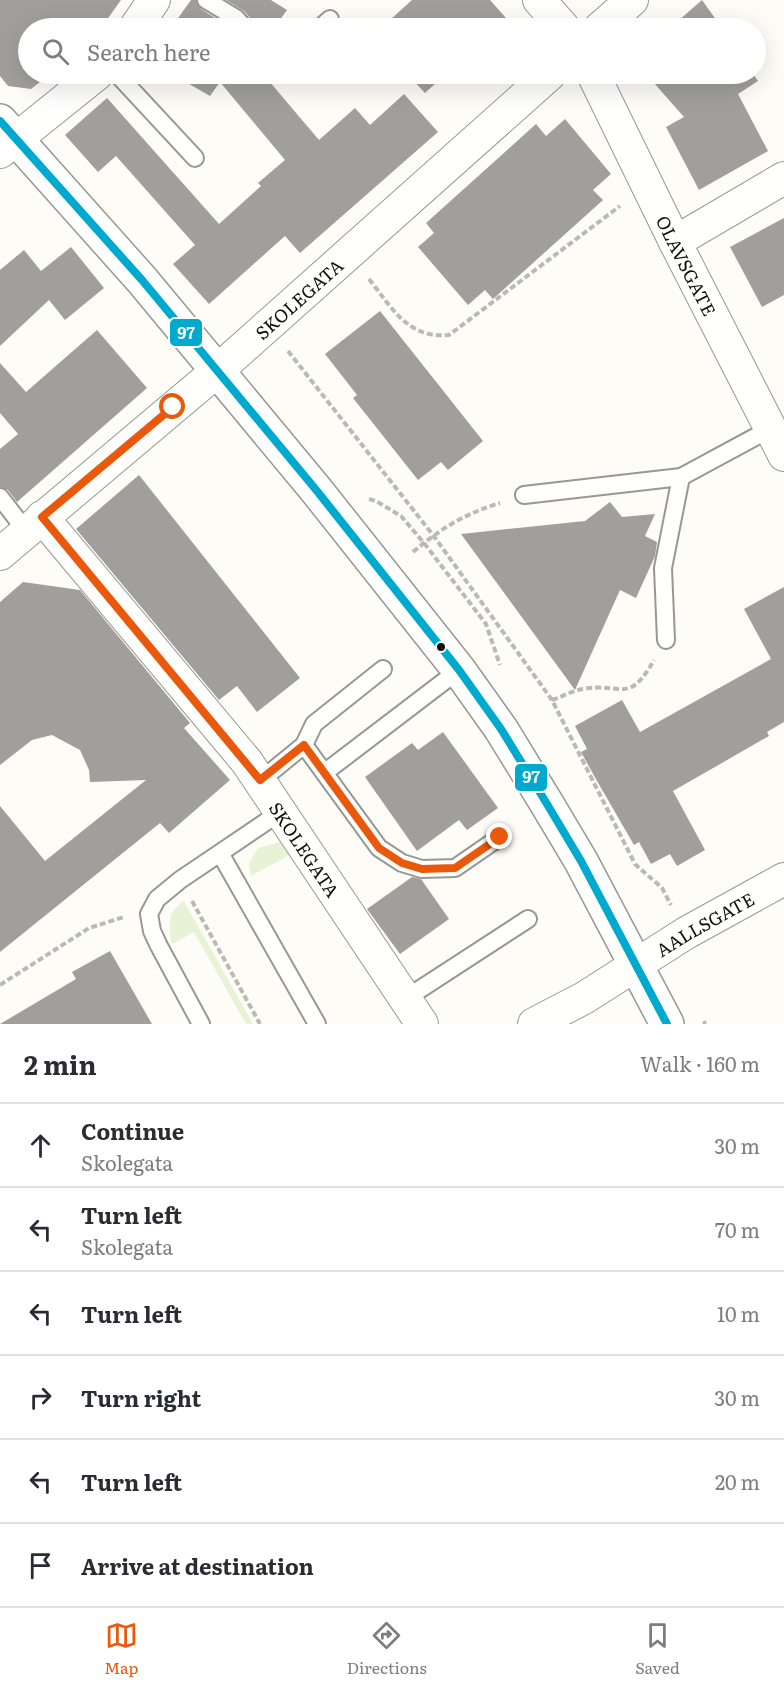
<!DOCTYPE html>
<html lang="en">
<head>
<meta charset="utf-8">
<style>
	body { margin:0; font-family:Literata,serif; background:#f2f2f3; color:#2b2b33 }
	.stop { position:absolute; width:18px; height:18px; margin:-14px; border:4px solid #ea580c; border-radius:50%; background:#fff }
	.stop.end { background:#ea580c; border-color:#fff; box-shadow:0 2px 6px #0008 }
	.list { margin:0; padding:0; list-style:none }
	h2 { display:flex; justify-content:space-between; align-items:center; height:78px; margin:0; padding:0 24px; font-size:26px }
	h2 small { font-size:20px; font-weight:400; color:#7c7c81 }
	.list li { display:grid; grid-template-columns:39px 1fr auto; gap:18px; align-items:center; box-sizing:border-box; height:84px; padding:0 24px; border-top:2px solid #e1e1e2 }
	.list b { display:block; font-size:22px; white-space:nowrap }
	.list p { margin:0; font-size:20px; white-space:nowrap; color:#7c7c81 }
	.list em { font-size:20px; font-style:normal; color:#7c7c81 }
	.icon { flex:none; width:33px; height:33px; fill:none; stroke:currentColor; stroke-width:2; stroke-linecap:round; stroke-linejoin:round }
	.map { position:relative; flex:none; width:784px; height:1024px; overflow:hidden }
	.search { position:absolute; background:#fff; box-shadow:0 6px 24px #0002; left:18px; right:18px; top:18px; height:66px; display:flex; align-items:center; gap:15px; box-sizing:border-box; padding:0 21px; border-radius:33px; color:#7c7c81; font-size:22px }
	.sheet { height:582px; background:#fff }
	nav { display:flex; justify-content:space-around; align-items:center; box-sizing:border-box; height:84px; border-top:2px solid #e1e1e2; background:#fff; font-size:16px; color:#7c7c81 }
	nav a { display:grid; justify-items:center; gap:3px }
	nav .on { color:#ea580c }
	.map>svg:first-child { display:block }
	.green { fill:#e7f3d7 }
	.building { fill:#a19f9c }
	.lines { fill:none; stroke-linecap:round; stroke-linejoin:round }
	.service-casing { stroke:#979795; stroke-width:20 }
	.minor-casing { stroke:#979795; stroke-width:34 }
	.tertiary-casing { stroke:#979795; stroke-width:36 }
	.path { stroke:#b9b9b8; stroke-width:4; stroke-dasharray:6 3; stroke-linecap:butt }
	.service { stroke:#fffffe; stroke-width:16 }
	.minor { stroke:#fffffe; stroke-width:32 }
	.tertiary { stroke:#fffffe; stroke-width:33 }
	.bus-1-casing { stroke:#fff; stroke-width:12 }
	.bus-1 { stroke:#00a9ce; stroke-width:8 }
	.route { stroke:#ea580c; stroke-width:8 }
	.bus-dot { fill:#111; stroke:#fff; stroke-width:2 }
	.labels { text-anchor:middle; dominant-baseline:central; stroke-width:6; stroke-linejoin:round; paint-order:stroke }
	.street-label { font-size:18px; fill:#111; stroke:#fff }
	.line-badge { stroke:#fff; stroke-width:2 }
	.badge-label { font-size:16px; text-anchor:middle; font-weight:bold; fill:#fff }
</style>
</head>
<body>
<div class="map">
<svg width="784" height="1024" viewBox="0 0 784 1024">
	<rect width="100%" height="100%" fill="#fdfcf7"/>
	<path class="green" d="M280,842L297,851L251,876L249,864L258,848Z
		M184,901L253,1024H246L194,932L172,944C167,927 168,911 184,901Z"/>
	<path class="building" d="M0,0H121L101,28H28V74H50L31,89L8,86L0,76Z
		M191,0H196L201,9L231,28H171Z
		M226,0H271L287,10L274,28H255L253,21L244,11Z
		M412,0H490L515,28H381Z
		M702,0L722,28H670Z
		M172,74H263L319,140L355,108L370,125L404,94L438,132L300,253L285,236L209,304L173,264L195,245L116,156L98,172L65,135L107,98L219,224L261,186L258,183L285,160L220,82L210,96Z
		M407,74H446L425,93Z
		M646,74H753L758,81L738,94L768,151L699,190L666,127L684,117Z
		M565,119L611,174L593,190L603,200L493,299L485,290L468,305L418,247L434,233L426,223L536,124L546,136Z
		M784,218V295L762,307L730,247Z
		M71,247L104,288L65,320L49,300L0,346V270L24,250L41,271Z
		M380,311L483,441L448,470L441,462L418,480L353,398L357,395L325,354Z
		M97,330L147,388L17,502L8,490L0,487V449L18,434L0,413V363L26,392Z
		M139,475L300,678L257,712L237,686L219,700L76,529Z
		M610,502L622,517L655,514L645,536L657,542L655,556L636,598L620,590L575,690L461,534L585,521Z
		M23,582L80,590L190,723L184,728L230,780L169,833L160,823L0,952V806L45,861L146,780L90,782L89,770L80,750L52,735L32,740L0,765V602Z
		M784,587V722L767,732L769,736L673,791L705,850L677,866L670,854L651,864L639,842L634,845L597,781L581,752L587,749L575,726L622,700L640,732L771,659L744,609Z
		M443,732L498,808L467,830L459,820L417,851L365,777L412,743L418,750Z
		M412,877L421,879L449,919L400,954L367,909Z
		M110,951L152,1024H0L76,979L72,972Z"/>
	<g class="lines">
		<g class="service-casing">
			<path id="service" d="M206,0L236,18L245,28
				M320,28L330,19
				M117,74L195,158
				M524,495L681,477L770,429
				M0,497L26,531
				M666,640L663,568L681,477
				M304,745L379,848L402,863L422,869L455,868L500,837
				M324,773L459,670
				M260,781L304,745L314,724L383,669
				M220,853L317,1024
				M405,999L528,919
				M201,1024L159,946L152,931L149,914L157,899L180,880L282,811"/>
		</g>
		<g class="minor-casing">
			<g id="minor">
				<path d="M539,0L564,28"/>
				<path d="M135,28L154,0"/>
				<path d="M600,28L632,0"/>
				<path id="s1" d="M593,74L675,242L784,455"/>
				<path d="M0,152L97,74"/>
				<path d="M675,242L784,178"/>
				<path id="s2" d="M42,517L247,762L422,1024"/>
				<path id="s3" d="M0,554L217,371L550,74"/>
				<path id="s4" d="M534,1024L584,998L686,933L784,879"/>
			</g>
		</g>
		<g class="tertiary-casing">
			<path id="tertiary" d="M0,121L142,280L317,491L459,670L501,729L547,804L581,861L667,1024"/>
		</g>
		<path class="path" d="M369,279C392,308 408,339 449,335L620,206
			M288,351L433,535L552,700L635,864L662,888L671,905
			M369,499L376,501L401,516L424,543L486,624L500,665
			M413,552C440,529 466,513 500,503
			M552,700C562,697 573,690 583,689C622,682 628,706 654,660
			M192,901L260,1024
			M0,985L89,928L124,917
			M704,1021L705,1024"/>
		<use href="#service" class="service"/>
		<use href="#minor" class="minor"/>
		<use href="#tertiary" class="tertiary"/>
		<g class="bus-1-casing">
			<path id="bus-1" d="M0,121L142,280L317,491L459,670L501,729L547,804L581,861L667,1024"/>
		</g>
		<use href="#bus-1" class="bus-1"/>
	</g>
	<g class="lines">
		<path class="route" d="M173,407L42,517L260,780L304,745L379,848L402,863L422,869L455,868L500,837"/>
	</g>
	<circle class="bus-dot" cx="441" cy="647" r="5"/>
	<g class="labels">
		<g class="street-label">
			<text stroke="none"><textPath href="#s1" startOffset="213">OLAVSGATE</textPath></text>
			<text stroke="none"><textPath href="#s3" startOffset="393">SKOLEGATA</textPath></text>
			<text stroke="none"><textPath href="#s2" startOffset="424">SKOLEGATA</textPath></text>
			<text stroke="none"><textPath href="#s4" startOffset="198">AALLSGATE</textPath></text>
		</g>
	</g>
	<g class="line-badge">
		<rect x="169" y="318" width="34" height="29" rx="6" fill="#00a9ce"/>
		<rect x="514" y="763" width="34" height="29" rx="6" fill="#00a9ce"/>
	</g>
	<g class="badge-label">
		<text x="186" y="339">97</text>
		<text x="531" y="783">97</text>
	</g>
</svg>
<div class="stop" style="left:173px;top:407px"></div>
<div class="stop end" style="left:500px;top:837px"></div>
<div class="search"><svg class="icon" aria-label="search" viewBox="0 0 24 24"><circle cx="10" cy="10" r="6"/><path d="M15 15l6 6"/></svg>Search here</div>
</div>
<section class="sheet">
<h2>2 min<small>Walk · 160 m</small></h2>
<ul class="list">
<li><svg class="icon" aria-label="ahead" viewBox="0 0 24 24"><path d="M12 20V5M6 11l6-6 6 6"/></svg><div><b>Continue</b><p>Skolegata</p></div><em>30 m</em></li>
<li><svg class="icon" aria-label="left" viewBox="0 0 24 24"><path d="M17 20v-9H6M10 6l-5 5 5 5"/></svg><div><b>Turn left</b><p>Skolegata</p></div><em>70 m</em></li>
<li><svg class="icon" aria-label="left" viewBox="0 0 24 24"><path d="M17 20v-9H6M10 6l-5 5 5 5"/></svg><div><b>Turn left</b></div><em>10 m</em></li>
<li><svg class="icon" aria-label="right" viewBox="0 0 24 24"><path d="M7 20v-9h11M14 6l5 5-5 5"/></svg><div><b>Turn right</b></div><em>30 m</em></li>
<li><svg class="icon" aria-label="left" viewBox="0 0 24 24"><path d="M17 20v-9H6M10 6l-5 5 5 5"/></svg><div><b>Turn left</b></div><em>20 m</em></li>
<li><svg class="icon" aria-label="arrive" viewBox="0 0 24 24"><path d="M6 21V4h12l-3 4 3 4H6"/></svg><div><b>Arrive at destination</b></div></li>
</ul>
</section>
<nav>
<a class="on"><svg class="icon" aria-label="map" viewBox="0 0 24 24"><path d="M3 6l6-2 6 2 6-2v14l-6 2-6-2-6 2zM9 4v14M15 6v14"/></svg>Map</a>
<a><svg class="icon" aria-label="directions" viewBox="0 0 24 24"><path d="M12 3l9 9-9 9-9-9zM9 14v-3h6M13 9l2 2-2 2"/></svg>Directions</a>
<a><svg class="icon" aria-label="saved" viewBox="0 0 24 24"><path d="M7 4h10v16l-5-4-5 4z"/></svg>Saved</a>
</nav>
</body>
</html>
